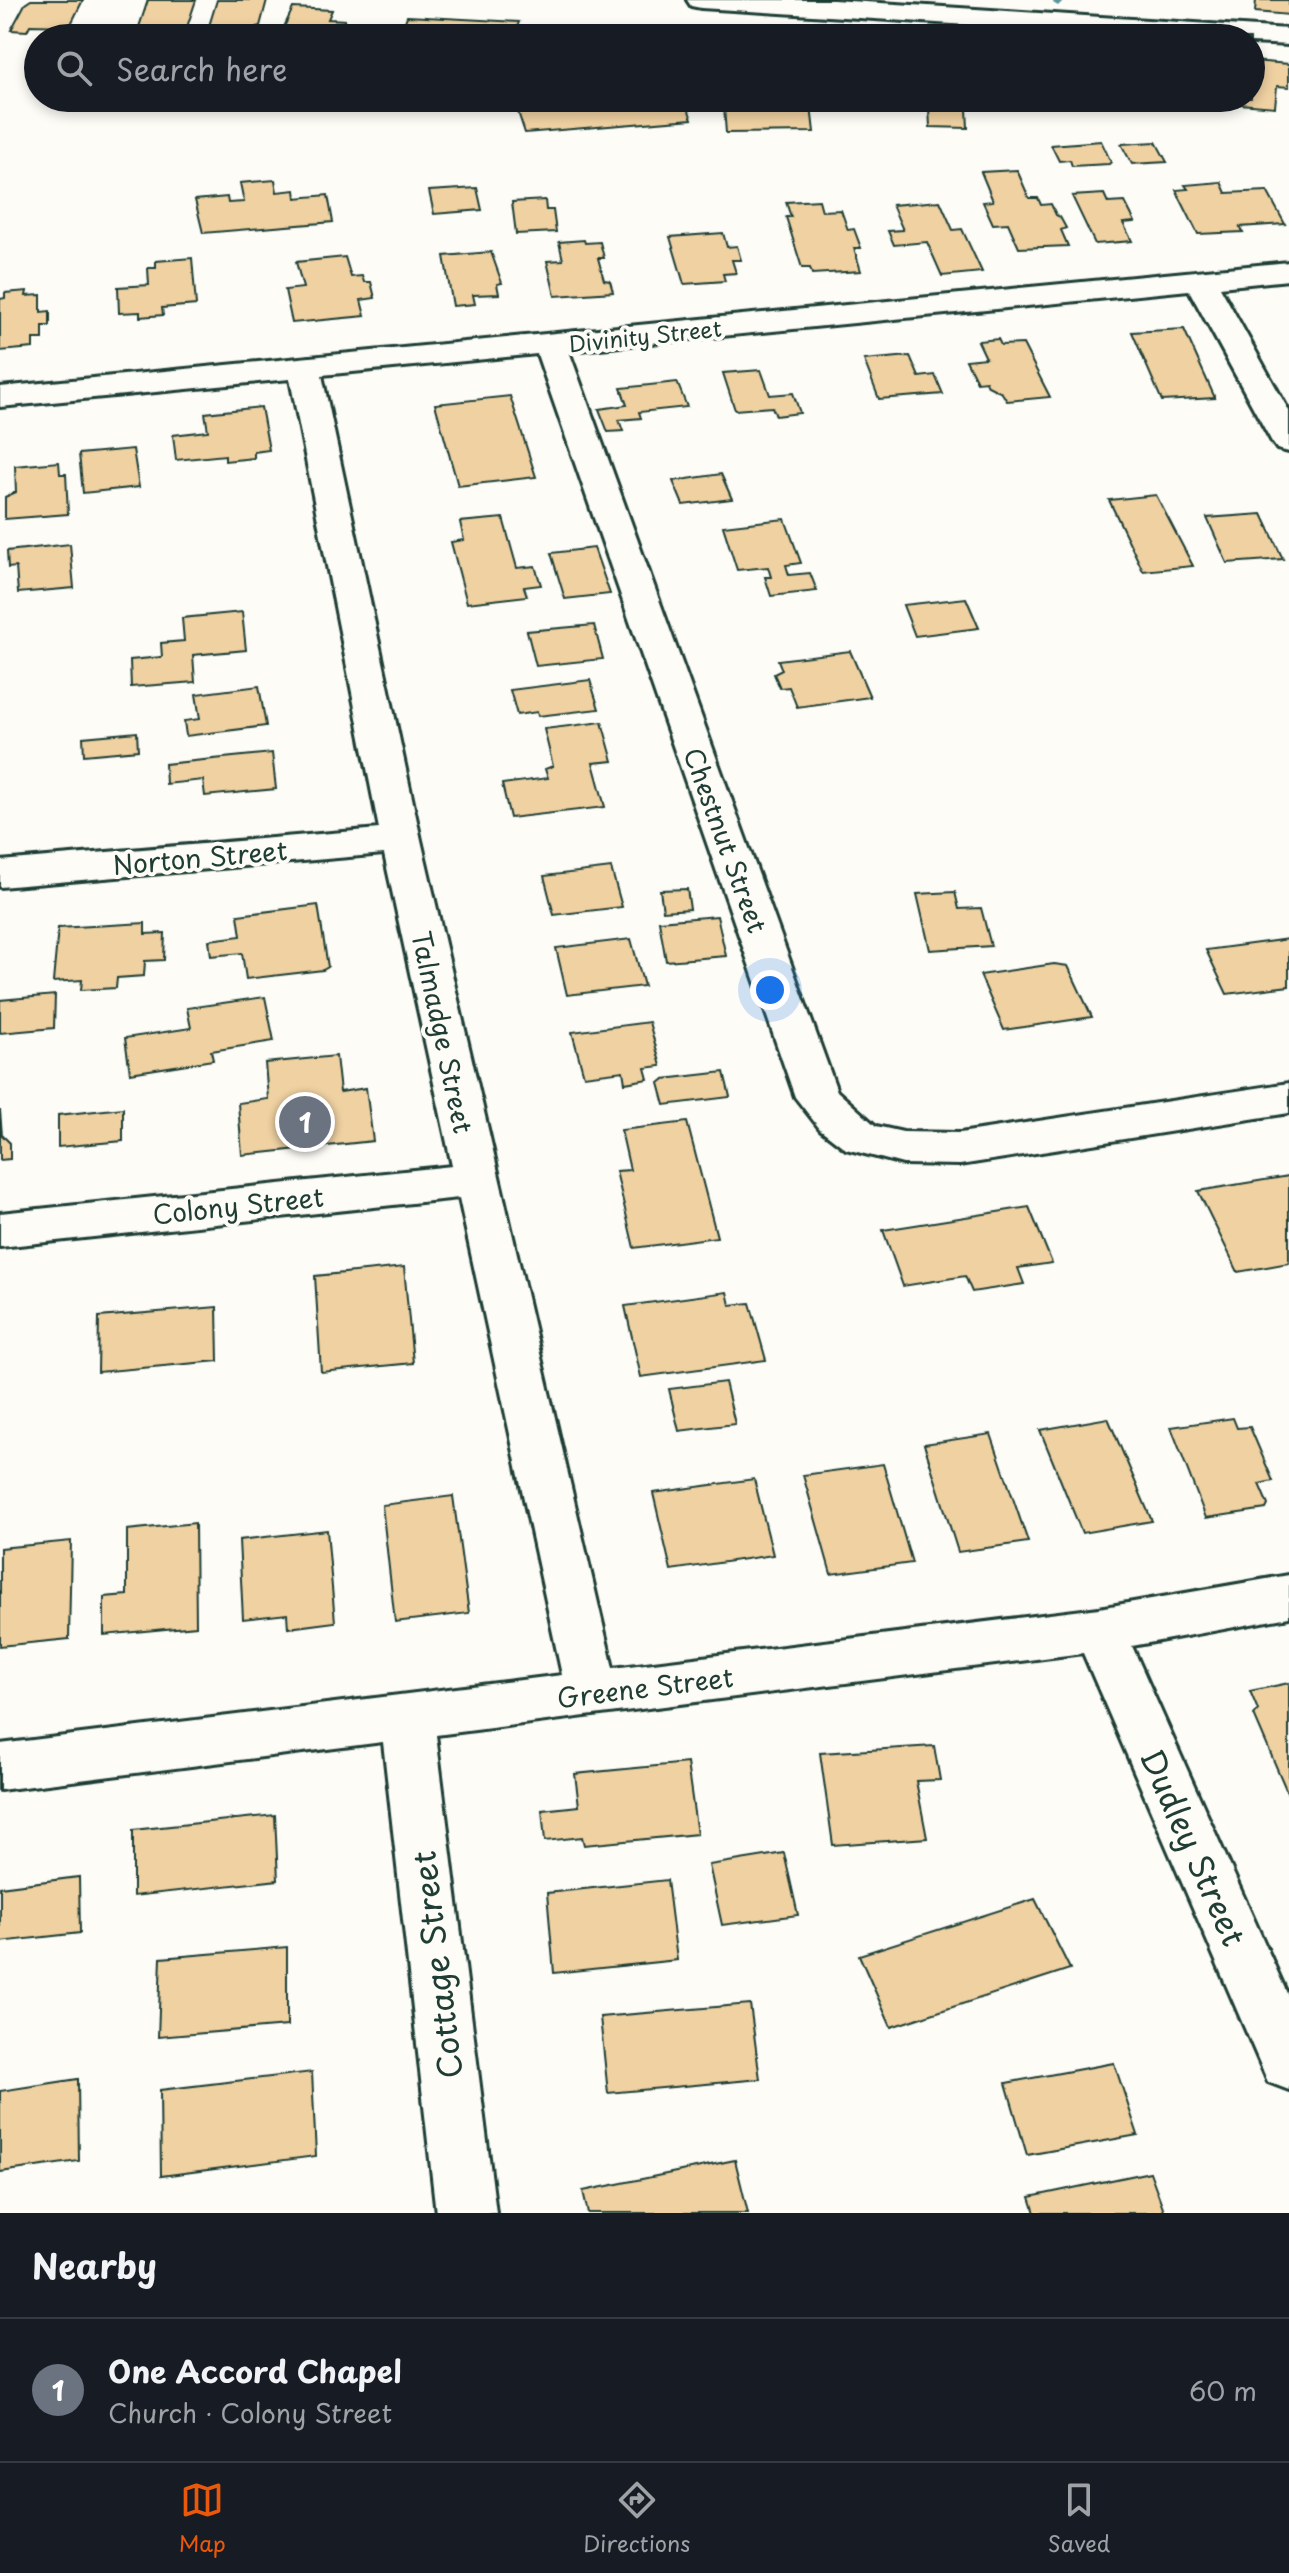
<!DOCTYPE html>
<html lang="en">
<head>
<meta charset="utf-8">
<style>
	body { margin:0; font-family:"Playpen Sans",sans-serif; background:#20242c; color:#f1f3f6 }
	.you { position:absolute; left:770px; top:990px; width:28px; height:28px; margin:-20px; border:6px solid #fff; border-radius:50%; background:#1a73e8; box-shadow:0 0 0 12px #1a73e833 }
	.badge { display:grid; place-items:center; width:52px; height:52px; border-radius:50%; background:#ea580c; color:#fff; font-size:26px; font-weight:700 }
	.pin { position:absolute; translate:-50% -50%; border:4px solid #fff; box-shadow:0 2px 8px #0006 }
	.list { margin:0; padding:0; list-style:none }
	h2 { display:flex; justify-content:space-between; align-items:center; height:104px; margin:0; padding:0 32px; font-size:34px }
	h2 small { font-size:26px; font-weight:400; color:#9ea1a6 }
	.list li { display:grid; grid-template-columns:52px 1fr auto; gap:24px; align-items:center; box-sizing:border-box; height:144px; padding:0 32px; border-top:2px solid #363941 }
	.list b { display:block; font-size:30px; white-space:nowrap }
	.list p { margin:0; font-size:26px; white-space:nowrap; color:#9ea1a6 }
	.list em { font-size:26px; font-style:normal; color:#9ea1a6 }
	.icon { flex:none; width:44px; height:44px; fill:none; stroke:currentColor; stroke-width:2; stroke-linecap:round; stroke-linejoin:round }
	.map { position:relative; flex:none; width:1289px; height:2213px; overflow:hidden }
	.search { position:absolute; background:#171b24; box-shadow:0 4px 12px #0003; left:24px; right:24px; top:24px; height:88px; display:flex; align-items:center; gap:20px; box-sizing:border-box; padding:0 28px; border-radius:44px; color:#9ea1a6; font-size:30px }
	.sheet { height:248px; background:#171b24 }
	nav { display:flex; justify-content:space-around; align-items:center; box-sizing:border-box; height:112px; border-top:2px solid #363941; background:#171b24; font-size:22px; color:#9ea1a6 }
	nav a { display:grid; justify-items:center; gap:4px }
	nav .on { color:#ea580c }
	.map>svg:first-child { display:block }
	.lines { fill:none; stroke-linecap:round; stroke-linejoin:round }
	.stream { fill:#5c969d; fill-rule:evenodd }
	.building { fill:#efd1a2; stroke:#1f3d34; stroke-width:2 }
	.street-casing { stroke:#1f3d34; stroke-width:6 }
	.highway-casing { stroke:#1f3d34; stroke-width:6 }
	.street { fill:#fdfcf7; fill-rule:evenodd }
	.highway { fill:#fdfcf7; fill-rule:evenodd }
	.labels { text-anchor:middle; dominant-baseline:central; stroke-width:8; stroke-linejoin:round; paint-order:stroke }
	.far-street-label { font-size:22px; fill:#1f3d34; stroke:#fdfcf7 }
	.street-label { font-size:26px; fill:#1f3d34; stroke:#fdfcf7 }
	.near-street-label { font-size:32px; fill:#1f3d34; stroke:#fdfcf7 }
</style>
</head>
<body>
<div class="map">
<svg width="1289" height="2213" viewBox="0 0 1289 2213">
	<rect width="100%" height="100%" fill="#fdfcf7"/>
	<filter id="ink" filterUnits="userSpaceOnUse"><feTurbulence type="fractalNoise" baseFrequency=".0125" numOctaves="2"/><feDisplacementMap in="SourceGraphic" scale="16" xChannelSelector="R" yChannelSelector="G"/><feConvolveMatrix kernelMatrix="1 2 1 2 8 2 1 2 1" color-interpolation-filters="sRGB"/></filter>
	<g filter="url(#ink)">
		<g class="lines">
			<path class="stream" d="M1054,0H1064L1058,6L1053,3Z"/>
		</g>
		<path class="building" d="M31,0H83L70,26L30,25L27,31L11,30L25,4Z
			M148,0H196L186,30H138Z
			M217,0H267L260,26L256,27L255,33L201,32L203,26H209Z
			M1256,0H1289V15L1255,12Z
			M293,8L332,10L328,19L345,20L340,32L328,31L326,37L291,38L295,30L283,29Z
			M407,16L519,22L513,38H399Z
			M1251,61L1289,64V87L1277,86L1275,107L1228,103L1229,98H1251Z
			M684,98L692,119L525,133L518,112Z
			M709,98H810L814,132L726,133L724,107H710Z
			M929,108L967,109L968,128L930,127Z
			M1101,141L1111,162L1109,164L1072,166L1070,160L1059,161L1051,145Z
			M1156,142L1167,162L1132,164L1121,144Z
			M1017,170L1029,198H1038L1041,205L1051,204L1056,215L1060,217L1066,228L1061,230L1068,246L1019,248L1008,223L993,224L983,202L993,201L981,172Z
			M275,180L277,192L295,190L296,198L328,195L333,222L203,233L195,200L227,197L228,203L244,202L240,183Z
			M1221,182L1226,193L1267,191L1285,224L1240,227L1243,232L1198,234L1176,190L1188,189L1185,185Z
			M477,188L482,210L434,214L429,191Z
			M1104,194L1108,203L1125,202L1135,222L1123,223L1132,241L1095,244L1072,196Z
			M545,200L546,210H553L556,232L516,234L512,202Z
			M819,200L822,211L841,210L848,230L854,229L861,248H854L861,271L812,274L810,268H802L786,217H791L786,202Z
			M940,201L953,230L962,229L982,272L942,276L927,242L894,245L888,231L903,230L892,205Z
			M723,233L727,247L737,246L741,260H732L736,273L723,274L725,281L684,284L670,237Z
			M584,240L585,243L600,242L604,258H598L604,280L610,281L613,292L555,296L547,261L563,260L559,242Z
			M491,252L502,283L497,284L499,294L473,295L475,304L453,306L444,256Z
			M345,257L351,277L362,276L364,282H371L375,298L361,300L365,316L292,323L285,290L303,288L296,262Z
			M192,258L196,305L162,308L163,315L140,317V312L119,313L118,287L149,285L148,268H156V261Z
			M27,291L26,296L41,295V312L50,311V326H43V339H33V348L0,351V299L5,298V293Z
			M1184,329L1215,398L1162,401L1132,332Z
			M998,339L1001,345L1023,344L1050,397L1007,401L1002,393L988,386L986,381L977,382L966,360L986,358L978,341Z
			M910,356L919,377L935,375L943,394L879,399L864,360Z
			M761,370L770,395L793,393L800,413L776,416L772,407L735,410L723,373Z
			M677,382L687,407L639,412L641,418L619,420L623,431L608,432L599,409L627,405L621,388Z
			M510,396L536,477L458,486L435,404Z
			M261,407L269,450L254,452V458L225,461V455L176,460L173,435L208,431L205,413Z
			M133,449L139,487L83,493L79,454Z
			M59,462L60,474H66L68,514L5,519V497L16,492L15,466Z
			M721,474L732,499L683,505L673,481Z
			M1156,495L1193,566L1143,571L1109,500Z
			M1262,514L1283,559L1227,563L1207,518Z
			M503,518L517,568L535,566L541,585L524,587L527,596L467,603L451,542L464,540L460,522Z
			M785,519L801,563L786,565L789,575L810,573L817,591L771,596L765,577H771L768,567L737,570L723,526Z
			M70,544L74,588L18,593L16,567L8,568L7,551Z
			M594,548L610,594L565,599L551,553Z
			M966,598L979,628L915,636L903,605Z
			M242,612L246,650L193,655L195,682L131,687L130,660L162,657L161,643L184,641L182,618Z
			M594,625L603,659L536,666L527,631Z
			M850,651L870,697L797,707L789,687L780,688L774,674L782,670L778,660Z
			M590,680L599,709L538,716L537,712L517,715L510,690Z
			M259,686L266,726L186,736L184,721L200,719L196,694Z
			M602,722L613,761L593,763L605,807L510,818L502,784L548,778L545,769L553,766L544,729Z
			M137,732L138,750L84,755L83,737Z
			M272,753L276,789L205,796L203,780L166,784L165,764Z
			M611,868L622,907L554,915L544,876Z
			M687,889L690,909L663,911L660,890Z
			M955,892L959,909L981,908L991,946L930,950L917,894Z
			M318,905L328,967L323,970L246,979L242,953L211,956L209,940L241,936L238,915Z
			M717,916L726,956L666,961L659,921Z
			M145,923V934L165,933L164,960L145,961L144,976L117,978L116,988L81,990L82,980L53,982L58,928Z
			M631,939L644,986L567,995L556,948Z
			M1289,939V986L1227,994L1206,950Z
			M1054,964L1068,966L1092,1017L1004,1030L980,975Z
			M55,995L54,1028L0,1033V1000Z
			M265,997L274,1041L211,1051L213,1060L130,1073L125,1038L191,1028L187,1008Z
			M649,1022L661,1066L645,1068L648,1079L625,1083L623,1071L584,1076L572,1032Z
			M336,1056L340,1092L366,1088L373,1141L242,1155L238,1103L268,1099L265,1063Z
			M724,1072L730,1097L665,1105L659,1083L664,1079Z
			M123,1108V1141L58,1147V1115Z
			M0,1110L2,1135L10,1143V1159L0,1160Z
			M687,1122L717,1237L634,1248L616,1171L630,1170L621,1130Z
			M1289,1176V1263L1238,1272L1198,1191Z
			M1029,1207L1052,1263L1018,1268L1024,1284L972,1292L965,1276L903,1286L883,1230Z
			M404,1267L413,1363L321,1372L315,1276Z
			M727,1292L730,1305L750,1303L766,1360L641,1377L625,1306Z
			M217,1307L218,1361L98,1372L99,1317Z
			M725,1382L735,1424L679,1431L669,1389Z
			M1108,1418L1152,1521L1082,1533L1040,1430Z
			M1233,1418L1237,1428L1250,1427L1273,1481L1259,1484L1268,1505L1266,1509L1206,1518L1171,1427Z
			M991,1434L1028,1542L958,1552L924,1444Z
			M883,1464L912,1563L831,1574L803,1475Z
			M754,1479L773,1555L671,1570L653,1493Z
			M453,1496L469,1613L395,1622L382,1505Z
			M195,1523L196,1626L104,1635V1597L127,1595V1530Z
			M327,1530L335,1622L288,1628L287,1614L243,1619L239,1540Z
			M71,1541L69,1639L0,1646V1548Z
			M1289,1683V1794H1288L1254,1715L1258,1710L1250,1691Z
			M934,1746L940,1780L916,1781L927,1838L833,1845L820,1753Z
			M687,1763L697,1834L584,1845L582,1837L545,1841L542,1810L579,1806L575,1774Z
			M275,1815L278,1880L133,1896V1830Z
			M784,1853L798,1915L722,1925L709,1865Z
			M79,1877L80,1933L0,1942V1887Z
			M667,1880L677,1960L554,1973L547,1893Z
			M1035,1899L1070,1969L891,2027L859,1955Z
			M287,1947V2026L158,2037L161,1958Z
			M750,2004L760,2079L608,2093L600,2017Z
			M1114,2063L1138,2135L1027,2155L1006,2083Z
			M312,2072L316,2156L161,2176L160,2090Z
			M78,2079L79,2161L0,2172V2091Z
			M735,2160L748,2213H588L583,2191Z
			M1150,2172L1165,2213H1035L1030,2197Z"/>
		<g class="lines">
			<g class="street-casing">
				<path id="street" d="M1289,262V280L1220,287L1289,411V452L1277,449L1272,442L1189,290L569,351L837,1091L876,1126L903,1132L960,1133L1289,1083V1113L960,1165L903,1164L846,1149L820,1129L795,1097L537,354L322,375L421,840L613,1668L1099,1608L1289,1575V1617L1132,1646L1289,1998V2090L1268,2082L1083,1653L436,1735L496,2213H436L383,1742L0,1790V1744L562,1675L459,1198L0,1247V1213L452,1166L384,854L0,887V861L379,829L290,379L0,407V387Z"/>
			</g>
			<g class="highway-casing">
				<path id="highway" d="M687,0H833L1289,29V45L1251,43V38H1171L701,8L691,6Z"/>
			</g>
			<use href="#street" class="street"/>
			<use href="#highway" class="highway"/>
		</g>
	</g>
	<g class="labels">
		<g class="far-street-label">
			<text transform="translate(645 335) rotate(-6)">Divinity Street</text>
		</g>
		<g class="street-label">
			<text transform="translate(726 840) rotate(70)">Chestnut Street</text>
			<text transform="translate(200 857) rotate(-5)">Norton Street</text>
			<text transform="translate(443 1032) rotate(78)">Talmadge Street</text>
			<text transform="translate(238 1205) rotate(-6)">Colony Street</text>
			<text transform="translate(645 1687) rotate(-7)">Greene Street</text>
		</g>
		<g class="near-street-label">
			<text transform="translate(1194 1847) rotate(66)">Dudley Street</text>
			<text transform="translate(436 1965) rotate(-97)">Cottage Street</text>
		</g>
	</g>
</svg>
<div class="you"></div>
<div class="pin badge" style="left:305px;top:1122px;background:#6b7280">1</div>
<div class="search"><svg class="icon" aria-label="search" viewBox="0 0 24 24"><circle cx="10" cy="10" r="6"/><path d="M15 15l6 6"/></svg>Search here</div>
</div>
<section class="sheet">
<h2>Nearby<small></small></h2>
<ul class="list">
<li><span class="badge" style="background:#6b7280">1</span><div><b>One Accord Chapel</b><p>Church · Colony Street</p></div><em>60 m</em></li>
</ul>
</section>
<nav>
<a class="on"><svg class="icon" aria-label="map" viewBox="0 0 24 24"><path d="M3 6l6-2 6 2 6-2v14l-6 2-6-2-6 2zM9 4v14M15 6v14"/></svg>Map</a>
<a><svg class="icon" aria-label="directions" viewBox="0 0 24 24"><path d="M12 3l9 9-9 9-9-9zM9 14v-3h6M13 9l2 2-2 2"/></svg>Directions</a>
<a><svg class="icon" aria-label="saved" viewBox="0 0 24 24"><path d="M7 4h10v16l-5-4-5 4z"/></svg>Saved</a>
</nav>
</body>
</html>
